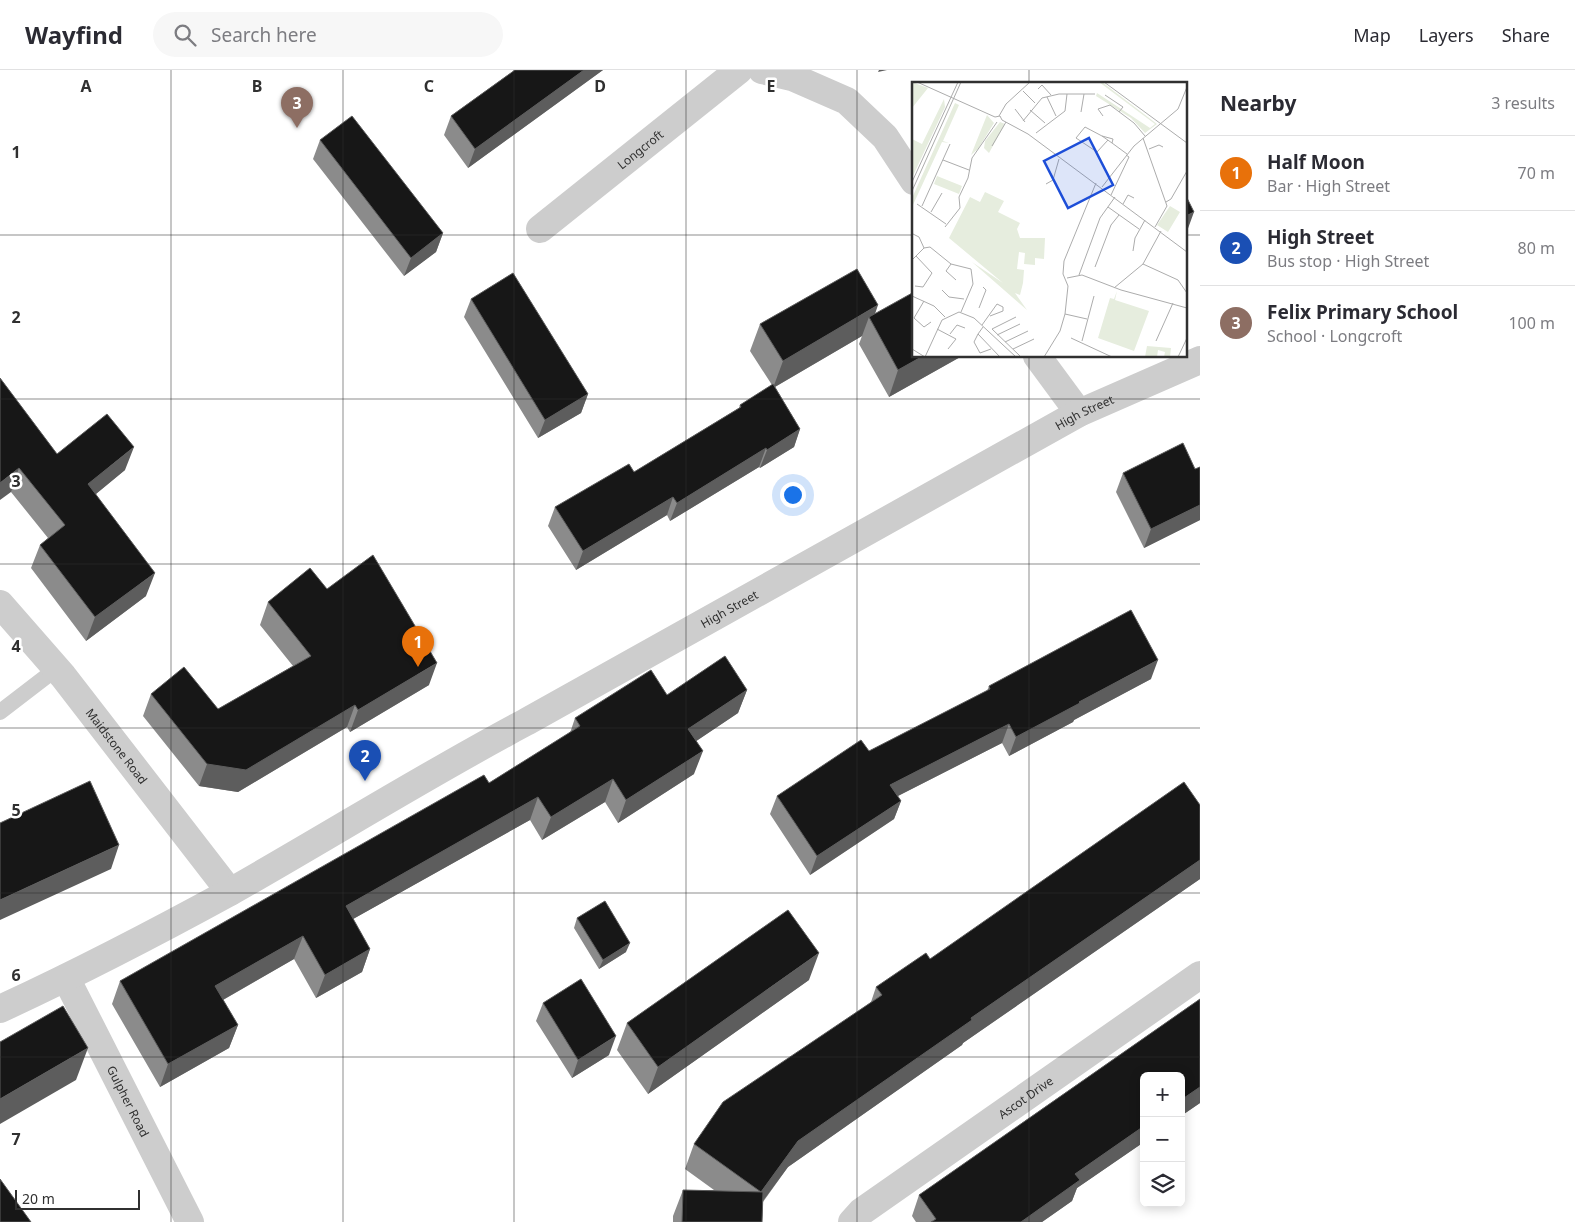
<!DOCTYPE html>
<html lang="en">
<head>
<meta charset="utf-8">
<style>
	body { margin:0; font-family:"Noto Sans",sans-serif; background:#f7f7f7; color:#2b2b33 }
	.controls { position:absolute; right:15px; bottom:15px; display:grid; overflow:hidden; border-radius:8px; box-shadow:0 2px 12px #0003 }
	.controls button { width:45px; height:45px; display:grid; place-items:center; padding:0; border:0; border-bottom:1px solid #e1e1e2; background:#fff; color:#2b2b33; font:25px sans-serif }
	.scale { position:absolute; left:15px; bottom:12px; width:125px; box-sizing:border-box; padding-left:5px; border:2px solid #303030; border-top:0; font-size:14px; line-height:18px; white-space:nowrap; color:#303030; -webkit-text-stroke:4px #fff; paint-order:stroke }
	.you { position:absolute; left:792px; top:424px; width:18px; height:18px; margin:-12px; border:4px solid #fff; border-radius:50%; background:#1a73e8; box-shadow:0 0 0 8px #1a73e833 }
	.badge { display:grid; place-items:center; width:32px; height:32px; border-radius:50%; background:#d93025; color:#fff; font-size:16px; font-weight:700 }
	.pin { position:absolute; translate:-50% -41px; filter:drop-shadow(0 1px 2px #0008) }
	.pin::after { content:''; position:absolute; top:26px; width:18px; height:15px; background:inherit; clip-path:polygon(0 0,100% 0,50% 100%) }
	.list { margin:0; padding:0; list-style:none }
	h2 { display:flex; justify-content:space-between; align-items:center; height:65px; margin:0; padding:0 20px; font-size:21px }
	h2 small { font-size:16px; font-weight:400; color:#7c7c81 }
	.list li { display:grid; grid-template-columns:32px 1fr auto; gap:15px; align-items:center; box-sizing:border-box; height:75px; padding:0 20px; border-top:1px solid #e1e1e2 }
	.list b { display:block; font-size:19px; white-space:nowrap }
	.list p { margin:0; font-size:16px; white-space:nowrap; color:#7c7c81 }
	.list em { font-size:16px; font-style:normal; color:#7c7c81 }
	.icon { flex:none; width:28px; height:28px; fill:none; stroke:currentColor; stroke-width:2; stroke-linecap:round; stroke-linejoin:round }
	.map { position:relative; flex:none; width:1200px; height:1152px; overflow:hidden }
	header { display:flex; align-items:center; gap:30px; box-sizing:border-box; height:70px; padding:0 25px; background:#fff; border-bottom:1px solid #e1e1e2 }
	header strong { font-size:24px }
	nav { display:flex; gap:28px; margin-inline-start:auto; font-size:18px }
	.search { width:350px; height:45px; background:#f7f7f7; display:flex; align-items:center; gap:12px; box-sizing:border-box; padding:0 18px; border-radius:28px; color:#7c7c81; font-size:19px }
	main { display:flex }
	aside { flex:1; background:#fff }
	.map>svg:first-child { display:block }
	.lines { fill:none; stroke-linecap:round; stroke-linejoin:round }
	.service { stroke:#cdcdcd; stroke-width:16 }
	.minor { stroke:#cdcdcd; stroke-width:28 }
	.tertiary { stroke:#cdcdcd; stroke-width:28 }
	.wall { fill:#8b8b8b }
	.shaded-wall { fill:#5d5d5d }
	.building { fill:#171717; stroke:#5d5d5d }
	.grid { fill:none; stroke:#303030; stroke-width:1; stroke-opacity:0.55 }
	.labels { text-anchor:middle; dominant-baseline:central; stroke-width:5; stroke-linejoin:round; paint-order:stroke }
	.street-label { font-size:12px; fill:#303030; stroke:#fff }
	.inset-road { fill:none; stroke:#acacac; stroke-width:1 }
	.view { fill:#1d4ed8; fill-opacity:0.15; stroke:#1d4ed8; stroke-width:2.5 }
	.inset-edge { fill:none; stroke:#303030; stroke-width:2.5 }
	.grid-label { font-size:16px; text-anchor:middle; font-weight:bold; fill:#303030; stroke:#fff; stroke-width:5; stroke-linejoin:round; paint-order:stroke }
</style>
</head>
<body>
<header>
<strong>Wayfind</strong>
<div class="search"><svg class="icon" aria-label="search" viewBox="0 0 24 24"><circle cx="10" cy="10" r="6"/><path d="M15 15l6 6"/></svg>Search here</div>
<nav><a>Map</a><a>Layers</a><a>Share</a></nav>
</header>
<main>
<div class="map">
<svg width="1200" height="1152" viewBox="0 0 1200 1152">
	<rect width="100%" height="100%" fill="#fff"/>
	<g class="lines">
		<path class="service" d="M0,642L56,599"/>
		<g class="minor">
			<path d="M762,0L792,7L847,31L885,67L914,111"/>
			<path id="s1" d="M540,159L739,0"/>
			<path d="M1037,286L1079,343"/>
			<path id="s2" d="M852,1152L861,1142L1200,905"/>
		</g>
		<g class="tertiary">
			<path id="s3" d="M0,534L63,606L230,822"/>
			<path id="s4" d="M66,908L190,1152"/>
			<path id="s5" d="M0,939C78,903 155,863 230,822C329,766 426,705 526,652L1079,343L1200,290"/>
		</g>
	</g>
	<path class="wall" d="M515,0H603L468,98L444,65L451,46Z
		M320,70L443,163L436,182L404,206L313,89Z
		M471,229L588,324L581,343L538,368L464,247Z
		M875,244L914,286H962L889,327L859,274L862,266L775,317L800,359L794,377L760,398L759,397L670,451L667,445L576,500L548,456L555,437L634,402L739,338L740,335L772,315L750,281L760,254Z
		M0,308L57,384L125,400L96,424L146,526L86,571L31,498L40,475L48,468L11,422Z
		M1200,397V450L1144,478L1116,422L1123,403L1195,399Z
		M327,519L429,615L350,662L347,657L238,722L199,716L143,646L151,624L218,639L293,596L260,555L268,532Z
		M1151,609L1074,650L1073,652L1009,686L1002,673L898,726L901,731L894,749L810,805L770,744L777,726L869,681L987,621L989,616Z
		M747,620L738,643L696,671L694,704L618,753L605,732L542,770L530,750L353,849L370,879L362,902L316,928L294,889L223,930L238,955L229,978L160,1017L112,934L120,911L489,713L570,663L575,648L667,625Z
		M1200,735V809L963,973L962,975L788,1097L763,1132L762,1152H673V1146L683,1120H714L685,1099L694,1074L871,932L876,917L930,889Z
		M577,848L626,882L599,899L574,858Z
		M809,910L648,1024L617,980L627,953Z
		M1200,929V1033L1181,1046V1006H1144V1072L1077,1118L1072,1131L1042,1152H916L912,1146L919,1125Z
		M543,933L609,985L572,1008L536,951Z"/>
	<path class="shaded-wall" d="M584,0H603L468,98L475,79Z
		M879,0H887L878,2Z
		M1194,142L1186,164V146Z
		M443,163L436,182L404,206L411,188Z
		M878,235L872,253L869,247L862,266L773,318L783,291Z
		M923,286H962L889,327L898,300Z
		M588,324L581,343L538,368L545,350Z
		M800,359L794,377L760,398L767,380Z
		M134,377L125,400L80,437L88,414Z
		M766,378L759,397L670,451L677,433Z
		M19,398L11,422L0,430V413Z
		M673,427L667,445L576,500L583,481Z
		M1200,435V450L1144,478L1151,459Z
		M155,503L146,526L86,571L95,547Z
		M1158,590L1151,609L1074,650L1073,652L1009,686L1016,667L1079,632Z
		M437,593L429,615L350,662L358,640Z
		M747,620L738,643L680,682L688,659Z
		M355,635L347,657L238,722L199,716L207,694Z
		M1009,654L1002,673L884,733L890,715Z
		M703,681L694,704L618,753L626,730Z
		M613,709L605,732L542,770L551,747Z
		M538,727L530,750L337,858L346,836Z
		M901,731L894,749L810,805L817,786Z
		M119,775L111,799L0,850V830Z
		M1200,790V809L963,973L962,975L788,1097L751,1147L761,1122L798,1071L971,948Z
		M303,866L294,889L207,939L215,916Z
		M630,873L626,882L599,899L603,890Z
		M370,879L362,902L316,928L325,905Z
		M819,883L809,910L648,1024L658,997Z
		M238,955L229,978L160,1017L168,994Z
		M616,966L609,985L572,1008L578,990Z
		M88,978L76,1010L0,1054V1029Z
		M1200,1017V1033L1181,1046V1030Z
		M1144,1056V1072L1077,1118L1072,1131L1042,1152H1021L1075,1104Z"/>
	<path class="building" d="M515,0H584L475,79L451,46Z
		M352,46L443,163L411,188L320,70Z
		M1186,126L1194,142L1186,146Z
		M857,199L878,235L783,291L760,254Z
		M513,203L588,324L545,350L471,229Z
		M914,222V286H923L898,300L869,247Z
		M0,308L57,384L107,344L134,377L88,414L155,503L95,547L40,475L65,455L19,398L0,413Z
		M773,314L800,359L767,380L766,378L677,433L673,427L583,481L555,437L629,394L634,402L741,337L740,335Z
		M1183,373L1195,399L1200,397V435L1151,459L1123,403Z
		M373,485L437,593L358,640L355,635L246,700L207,694L151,624L184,597L218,639L311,586L268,532L310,498L327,519Z
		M1131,540L1158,590L1079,632L1080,633L1016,667L1009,654L890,715L901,731L817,786L777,726L861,670L869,681L990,619L989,616Z
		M725,586L747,620L688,659L703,681L626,730L613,709L551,747L538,727L346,836L370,879L325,905L303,866L215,916L238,955L168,994L120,911L484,705L489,713L580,656L575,648L651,600L667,625Z
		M90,711L119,775L0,830V753Z
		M1184,712L1200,735V790L971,948L972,950L798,1071L761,1122L694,1074L723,1032L882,925L876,917L926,883L930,889Z
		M605,831L630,873L603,890L577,848Z
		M788,840L819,883L658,997L627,953Z
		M581,909L616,966L578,990L543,933Z
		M1200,929V1017L1181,1030V1006H1144V1056L1075,1104L1080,1110L1021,1152H931L936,1149L919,1125Z
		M63,936L88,978L0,1029V972Z
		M0,1109L31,1152H0Z
		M683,1120L763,1122L762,1152H682Z"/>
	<path class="grid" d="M171,0V1152M343,0V1152M514,0V1152M686,0V1152M857,0V1152M1029,0V14M0,165H914M1186,165H1200M1029,286V1152M0,329H1200M0,494H1200M0,658H1200M0,823H1200M0,987H1200"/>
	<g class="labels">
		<g class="street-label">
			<text stroke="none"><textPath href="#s1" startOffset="128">Longcroft</textPath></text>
			<text stroke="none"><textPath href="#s5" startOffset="1238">High Street</textPath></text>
			<text stroke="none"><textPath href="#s5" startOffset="832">High Street</textPath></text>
			<text stroke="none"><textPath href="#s3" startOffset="184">Maidstone Road</textPath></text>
			<text stroke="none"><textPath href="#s2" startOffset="214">Ascot Drive</textPath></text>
			<text stroke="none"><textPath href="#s4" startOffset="138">Gulpher Road</textPath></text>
		</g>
	</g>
	<g transform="translate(912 12)">
		<rect width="275" height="275" fill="#fff"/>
		<path d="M0,0L16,6L0,26ZM187,0H190L245,42L233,51L219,36L184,14L185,11L238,46L243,42ZM32,17L33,25L0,96V57L10,62ZM43,21L47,23L31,59L37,61L30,60L0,125V116ZM75,33L82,41L66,67L59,73ZM88,40L93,42L77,71L72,66L73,59ZM25,94L50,104L47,112L22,102ZM73,110L92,119L86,130L108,141L105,147L108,156H133L132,177L123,176V183L112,182L113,171L107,170L105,187L112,188L111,201L108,213L103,211L115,228L60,180L91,201L37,156L58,115L68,120ZM258,124L268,130L256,150L245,143ZM205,209L203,218L237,229L222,269L186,256L198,216L202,217ZM235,264L259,266L258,275H252L253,270L246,268L245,275H233Z" fill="#e6edde"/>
		<path class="inset-road" d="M5,0L83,35L88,34L90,38L116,52L275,170M192,0L275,61M126,7L130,3L139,13M111,9L123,21M193,13L211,25L207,30M135,15L144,34M103,27L113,40M118,28L133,41M169,30L172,12M87,34L94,22L118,0M191,34L186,27L198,23L222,41L233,54M111,39L130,16L147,12H183M124,51L153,29L155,12M190,54L201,57L200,61M231,56L255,124L243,145M196,58L185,70L164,56L173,45L190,54L200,61L215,72M80,64L94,40M237,67L247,63L251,65M31,78L57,88M0,100L46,0M134,102L141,98L147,77M190,105L222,64L266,27L275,5M0,109L49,0M199,113L217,75L214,73M254,120L259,117L275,89M5,122L34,142M211,122L216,113L222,116M10,124L38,62M196,125L227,147M19,130L30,111M33,145L48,126L47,115L56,96L60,76L85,40M1,152L7,155L12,166M221,169L223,156L233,138M0,178L12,166L18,165L39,182L59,187L61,202L49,230M39,182L34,189L44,198M231,182L266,198L275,211M183,185L199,143L207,133M167,193L188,136L203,115M155,196L170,193L209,208L275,226M3,204L11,205L20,191L4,174M202,206L231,182L249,149M30,208L37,215L52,217M0,214L22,224L33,235M12,219L2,236L12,245L19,240M67,226L74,208L71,205M153,232L175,237M104,235L80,247L108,274M70,243L85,222L91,225V229L78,234M71,245L66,252L88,275M25,247L44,257L36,267M38,252L45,243L53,246M66,252L62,260L68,271L79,267M85,253L108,242M159,256L200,275M170,259L182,214M244,259L261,221M93,260L116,249M0,267L13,275M101,267L122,257M13,275L30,238L47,230L62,236L104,275M132,275L148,249L153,232L156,204L151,192L152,179L184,101M266,275L275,256"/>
		<path class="view" d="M177,56L201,103L156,126L132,79Z"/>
		<rect width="275" height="275" class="inset-edge"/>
	</g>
	<g class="grid-label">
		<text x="86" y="22">A</text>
		<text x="257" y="22">B</text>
		<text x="429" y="22">C</text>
		<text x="600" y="22">D</text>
		<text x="771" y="22">E</text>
		<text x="16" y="88">1</text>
		<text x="16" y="253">2</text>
		<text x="16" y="417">3</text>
		<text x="16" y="582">4</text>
		<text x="16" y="746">5</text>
		<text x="16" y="911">6</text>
		<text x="16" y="1075">7</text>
	</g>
</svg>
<div class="controls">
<button>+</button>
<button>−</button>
<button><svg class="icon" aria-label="layers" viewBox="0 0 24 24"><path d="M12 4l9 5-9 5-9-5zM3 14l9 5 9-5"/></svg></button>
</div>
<div class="scale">20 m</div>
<div class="you"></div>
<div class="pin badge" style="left:418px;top:597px;background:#e8710a">1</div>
<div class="pin badge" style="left:365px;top:711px;background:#1a4fb4">2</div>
<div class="pin badge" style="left:297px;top:58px;background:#8d6e63">3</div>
</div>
<aside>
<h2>Nearby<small>3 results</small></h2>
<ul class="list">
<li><span class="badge" style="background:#e8710a">1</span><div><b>Half Moon</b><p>Bar · High Street</p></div><em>70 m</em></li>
<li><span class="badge" style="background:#1a4fb4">2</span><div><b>High Street</b><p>Bus stop · High Street</p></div><em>80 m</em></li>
<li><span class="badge" style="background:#8d6e63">3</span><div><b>Felix Primary School</b><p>School · Longcroft</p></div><em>100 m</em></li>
</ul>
</aside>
</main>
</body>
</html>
